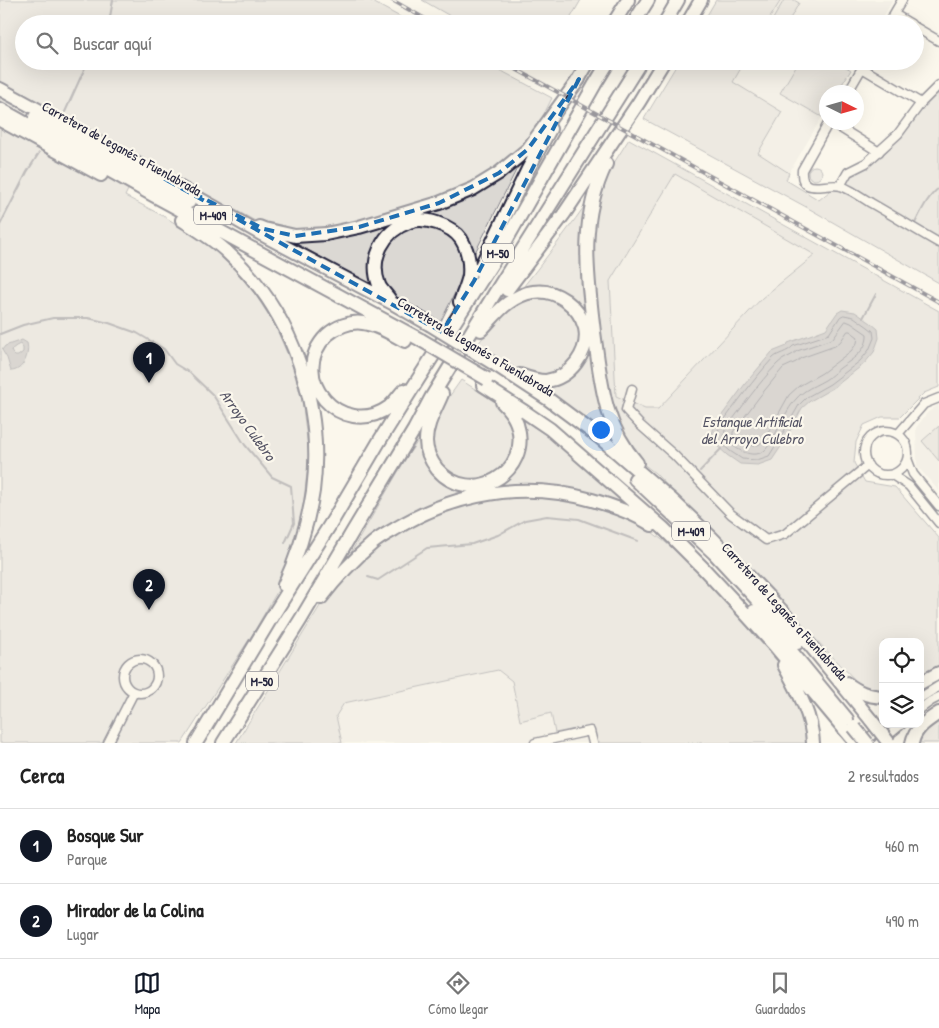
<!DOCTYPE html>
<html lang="es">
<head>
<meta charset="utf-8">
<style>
	body { margin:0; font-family:"Patrick Hand",sans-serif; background:#f6f6f6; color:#222 }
	.controls { position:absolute; right:15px; bottom:15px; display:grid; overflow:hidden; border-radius:10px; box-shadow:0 5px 20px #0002 }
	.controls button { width:45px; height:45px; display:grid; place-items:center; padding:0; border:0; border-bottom:1px solid #e0e0e0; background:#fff; color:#222; font:25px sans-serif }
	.compass { position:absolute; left:819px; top:85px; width:45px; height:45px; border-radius:50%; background:#fff; box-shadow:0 5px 20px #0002; rotate:95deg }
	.you { position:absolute; left:600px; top:429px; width:18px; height:18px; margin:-12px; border:4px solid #fff; border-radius:50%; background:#1a73e8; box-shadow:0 0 0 8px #1a73e833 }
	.badge { display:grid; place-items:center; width:32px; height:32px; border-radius:50%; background:#111827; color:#fff; font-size:16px; font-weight:700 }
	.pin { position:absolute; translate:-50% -41px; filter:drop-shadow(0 1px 2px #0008) }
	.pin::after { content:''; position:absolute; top:26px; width:18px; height:15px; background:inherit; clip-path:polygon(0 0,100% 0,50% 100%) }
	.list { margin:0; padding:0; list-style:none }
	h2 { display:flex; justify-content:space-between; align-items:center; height:65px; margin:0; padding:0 20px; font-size:21px }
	h2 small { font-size:16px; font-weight:400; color:#767676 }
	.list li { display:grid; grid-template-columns:32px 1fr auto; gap:15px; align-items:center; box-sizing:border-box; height:75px; padding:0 20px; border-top:1px solid #e0e0e0 }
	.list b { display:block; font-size:19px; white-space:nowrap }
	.list p { margin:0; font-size:16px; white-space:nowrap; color:#767676 }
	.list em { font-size:16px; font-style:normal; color:#767676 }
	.icon { flex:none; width:28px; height:28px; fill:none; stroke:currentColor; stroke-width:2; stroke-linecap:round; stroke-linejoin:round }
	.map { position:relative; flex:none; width:939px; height:743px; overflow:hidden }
	.search { position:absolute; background:#fff; box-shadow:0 5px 20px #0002; left:15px; right:15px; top:15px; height:55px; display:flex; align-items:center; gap:12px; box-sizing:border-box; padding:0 18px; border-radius:28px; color:#767676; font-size:19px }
	.sheet { height:215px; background:#fff }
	nav { display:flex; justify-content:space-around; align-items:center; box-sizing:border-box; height:70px; border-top:1px solid #e0e0e0; background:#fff; font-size:14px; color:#767676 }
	nav a { display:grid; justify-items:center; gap:2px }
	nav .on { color:#111827 }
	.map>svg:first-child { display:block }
	.built { fill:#ebe7df }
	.green { fill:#dbd8d3; stroke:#7e7d87; fill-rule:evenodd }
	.water { fill:#b1aeb0; stroke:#787681; fill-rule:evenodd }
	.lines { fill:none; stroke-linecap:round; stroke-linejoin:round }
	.shore { stroke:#5b5a6a; stroke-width:1 }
	.stream { stroke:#787681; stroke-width:2 }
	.minor-casing { stroke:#22223b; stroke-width:11 }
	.highway-casing { stroke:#22223b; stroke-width:16 }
	.minor { stroke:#fbf7ec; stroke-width:8 }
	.highway { stroke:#fbf7ec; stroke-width:12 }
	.rail-casing { stroke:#22223b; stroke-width:4 }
	.rail { stroke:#fbf7ec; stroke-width:2; stroke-dasharray:5.5; stroke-linecap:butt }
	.highway-bridge-casing { stroke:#22223b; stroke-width:16; stroke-linecap:butt }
	.highway-bridge { stroke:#fbf7ec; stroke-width:12 }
	.marked { fill:none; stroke:#1f6fb2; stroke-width:4; stroke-dasharray:10 6; stroke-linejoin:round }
	.labels { text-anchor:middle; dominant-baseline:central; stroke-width:4.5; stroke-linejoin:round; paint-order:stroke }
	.shield { fill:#fbf7ec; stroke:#636270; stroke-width:1 }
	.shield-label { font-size:12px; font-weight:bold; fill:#22223b }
	.street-label { font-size:14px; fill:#22223b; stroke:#fbf7ec }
	.water-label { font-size:15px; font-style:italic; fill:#545364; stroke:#fbf7ec }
</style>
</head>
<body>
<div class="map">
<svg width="939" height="743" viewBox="0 0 939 743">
	<rect width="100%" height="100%" fill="#fbf7ec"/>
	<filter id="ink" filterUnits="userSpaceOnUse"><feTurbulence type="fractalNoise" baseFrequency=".02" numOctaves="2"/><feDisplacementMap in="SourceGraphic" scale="10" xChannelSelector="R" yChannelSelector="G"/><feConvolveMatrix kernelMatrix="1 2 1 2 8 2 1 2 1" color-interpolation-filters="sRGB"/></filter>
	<g filter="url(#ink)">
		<path class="built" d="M781,0H893L879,24H766Z
			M745,61H799L780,93L822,117L789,173L757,153L733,82Z
			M675,173L815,255L762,298L658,409H645L616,396L610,281Z
			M939,404V491L917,466L916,428L927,413Z
			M498,670L512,681L520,721L551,713L556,733L580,728L590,731L597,743H342L336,716L344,703Z"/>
		<path class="green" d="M0,0H369L413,24H24V61H483L552,98L440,323L143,159L125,196L165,217L208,244L235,270L255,294L275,325L292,365L302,400L309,455L303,508L297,539L281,585L252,635L182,743H0Z
			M422,0H581L567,24H464Z
			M716,0H781L766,24H702Z
			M784,0H794L799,3L787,24H781L773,19Z
			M679,61H745L733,82L782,112L758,153L789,173L786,180L819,200C829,192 839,183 850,177C861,170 873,164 883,155C904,135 919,111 939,90V283L808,208L644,119Z
			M799,61H836L851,70L837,92H826V110L822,117L780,93Z
			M629,139L939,311V387L924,393L900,417H882L864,425L856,442L854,463L865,482L895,487L939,538V668L920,676V642H883V691L881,692L860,685L655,473L607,436L556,398L477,345C530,278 585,212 629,139ZM675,174L815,255L762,298L658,409H645L616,396L610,281Z
			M808 173a7 7 0 1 1 14 0a7 7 0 1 1-14 0Z
			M461,380L557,442L642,515L601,495L542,484L444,498L350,554L408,455Z
			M939,426V461L922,441Z
			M510,495L551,497L600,508L636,520L665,542L694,566L731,604L755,636L778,662L789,682L800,709L809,743H597L590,731L580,728L555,733L551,713L520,721L512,681L498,670L344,703L336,716L342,743H236L320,606L370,551L416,521L463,504Z
			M939,719V743H918L921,734Z"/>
		<path class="water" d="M842,310L855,312L871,323L878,329L879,338L874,352L864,364L833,388L810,401L802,408L784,442L772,460L758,465L740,464L727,455L714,443L712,435L714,426L745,384L772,352L787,346L788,343L826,329L837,313Z
			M22,340L27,343C30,354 23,371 11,371L7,358L2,350L5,346ZM20,344L23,348V352L18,356H15L12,353L11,350L16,346Z"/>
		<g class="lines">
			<path class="shore" d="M844,315L854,317L868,327L873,331L874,338L869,350L860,361L830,384L807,397L799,405L779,440L769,456L757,460L742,459L730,451L719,441L718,434L719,427C736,404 753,380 773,358C778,353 787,353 793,346L829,334L840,317Z
				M846,321L851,323L867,334C868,351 851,360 840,368C835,372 830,377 825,380C818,384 811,387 805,391C788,402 782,425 771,441C769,444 767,449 764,451C754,458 741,452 732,445C727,440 723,437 725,430C742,407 758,384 777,364C782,358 791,357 797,351L832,339Z
				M848,331H850L858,337L857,343L851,351L822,373L799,386L789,395L768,433L760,444L755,446L746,445L733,435V432L760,396L783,368L796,362L801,358L835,346L840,342Z"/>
			<path class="stream" d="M106,24L110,17L113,0
				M65,112L88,61
				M0,225L27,172L39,153
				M914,225C921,212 927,197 939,188
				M863,318L876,294
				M0,334L23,325L53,318H88L109,323L137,333L164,349L175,364L190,373L213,395L245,445L272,477L291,486L294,523L285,543
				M700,471L721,449
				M368,577L378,580L427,548L472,544L498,535L525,520L547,516L579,519L638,541"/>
			<g class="minor-casing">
				<path id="minor" d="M894,14L911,24
					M888,24L902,0
					M915,27L939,41
					M862,68L921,103
					M848,92L866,61
					M829,122L802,170C800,197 826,182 841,186C850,189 863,198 871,203C894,216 916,230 939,243
					M831,122L879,152
					M840,186L848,172L866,163L898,134L921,103L939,85
					M632,389L626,410L640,425L674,455L731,514L766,540L785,534L868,465
					M864 453a22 22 0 1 1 44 0a22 22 0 1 1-44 0Z
					M898,434L924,404L939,398
					M908,461L913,474L939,506
					M892,475L909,486L939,523
					M123 676a17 17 0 1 1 34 0a17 17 0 1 1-34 0Z
					M920,698L939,686
					M920,709L931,701L939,697
					M864,742L885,724
					M108,743L134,692
					M535,743L590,731L593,743
					M879,743L902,724"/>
			</g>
			<g class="highway-casing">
				<path id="highway" d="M613,24L628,0
					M633,24L648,0
					M664,24L678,0
					M687,24L701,0
					M575,85L589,61
					M0,89L163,178L263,235L394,304L429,324
					M0,109L153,195L421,340
					M35,117L189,202
					M0,120L101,175
					M606,164C579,219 587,273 594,332C601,381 603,424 637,463
					M182,220C198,230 215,240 228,253C293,312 324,406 313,491C308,524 298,555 284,585
					M259,227L264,229L295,236L326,234L359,227L439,203L473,189L499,173L528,149L579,79
					M479,270L527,171L550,129
					M507,290L564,214L639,102L664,61
					M390,300C387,295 381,290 379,285C369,259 383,231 409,222C424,216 451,225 461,239C468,250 470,264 469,276C467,285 463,294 460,302
					M481,330C490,321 498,310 508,303C515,298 525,293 533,292C556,288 579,306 585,328C590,352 570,378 546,381C537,381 528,378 520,375
					M496,365L548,399L599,437L672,500L711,537L782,611L871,720
					M483,385L525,412L550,429L663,528L703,568L744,612L774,645L856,743
					M404,390C399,395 395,402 389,407C342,441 285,377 327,335C336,327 350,321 363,323C378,325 392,334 405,341
					M442,394C436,409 426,424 426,441C426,451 431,461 437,469C471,508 533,473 517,424C514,415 508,408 502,402
					M635,479L714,553L797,643
					M321,598C337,577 353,560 373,543C380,537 388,533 395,529C456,492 524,481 592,500C613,506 634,513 652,525
					M754,611L782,640L847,719
					M784,665C797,689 812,715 813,743
					M846,683C859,692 866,696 883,697
					M920,683L939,673
					M196,743L270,620L333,520L380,440L417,381L503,246L595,84L609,61
					M223,743L301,619L353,531L414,430L431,398L495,293L641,61
					M912,743C915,728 927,721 939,713"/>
			</g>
			<use href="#minor" class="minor"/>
			<use href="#highway" class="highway"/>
			<g class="rail-casing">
				<path id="rail" d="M392,0L434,24
					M501,61L939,302"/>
			</g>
			<use href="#rail" class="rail"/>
			<g class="highway-bridge-casing">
				<path id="highway-bridge" d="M429,324L496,365
					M421,340L487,379
					M871,720L889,743
					M854,727L867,743"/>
			</g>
			<use href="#highway-bridge" class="highway-bridge"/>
		</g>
	</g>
	<path d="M0 0H939V743H0ZM579,79L474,281L442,332L163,178L264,229L295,236L359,227L439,203L499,173L528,149Z" fill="#fbf7ec" fill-opacity=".55" fill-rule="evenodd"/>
	<path class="marked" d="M579,79L474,281L442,332L163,178L264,229L295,236L359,227L439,203L499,173L528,149Z"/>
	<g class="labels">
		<g class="shield">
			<rect x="194" y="205.5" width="38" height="19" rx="4"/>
			<rect x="482" y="243.5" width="32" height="19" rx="4"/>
			<rect x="672" y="521.5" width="38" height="19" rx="4"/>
			<rect x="246" y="671.5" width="32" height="19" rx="4"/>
		</g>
		<g class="shield-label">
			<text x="213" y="215">M-409</text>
			<text x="498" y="253">M-50</text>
			<text x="691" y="531">M-409</text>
			<text x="262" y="681">M-50</text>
		</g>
		<g class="street-label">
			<text transform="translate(122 148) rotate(29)">Carretera de Leganés a Fuenlabrada</text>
			<text transform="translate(476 346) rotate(31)">Carretera de Leganés a Fuenlabrada</text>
			<text transform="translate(785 611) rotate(48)">Carretera de Leganés a Fuenlabrada</text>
		</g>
		<g class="water-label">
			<text x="752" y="421">Estanque Artificial<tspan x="752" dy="17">del Arroyo Culebro</tspan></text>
			<text transform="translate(248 425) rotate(54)">Arroyo Culebro</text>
		</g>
	</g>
</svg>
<div class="controls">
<button><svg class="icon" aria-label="locate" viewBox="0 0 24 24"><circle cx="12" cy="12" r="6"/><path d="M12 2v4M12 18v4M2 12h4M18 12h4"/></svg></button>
<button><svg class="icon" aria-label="layers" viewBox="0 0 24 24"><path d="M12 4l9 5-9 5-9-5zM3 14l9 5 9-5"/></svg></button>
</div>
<svg class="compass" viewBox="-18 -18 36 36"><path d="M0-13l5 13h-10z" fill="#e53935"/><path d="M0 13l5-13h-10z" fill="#767676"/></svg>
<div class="you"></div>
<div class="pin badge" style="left:149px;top:383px">1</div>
<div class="pin badge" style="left:149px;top:610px">2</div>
<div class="search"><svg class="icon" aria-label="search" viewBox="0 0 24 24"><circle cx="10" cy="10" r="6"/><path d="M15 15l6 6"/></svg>Buscar aquí</div>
</div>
<section class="sheet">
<h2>Cerca<small>2 resultados</small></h2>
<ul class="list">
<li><span class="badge">1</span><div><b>Bosque Sur</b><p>Parque</p></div><em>460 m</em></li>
<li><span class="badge">2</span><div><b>Mirador de la Colina</b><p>Lugar</p></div><em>490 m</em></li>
</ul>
</section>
<nav>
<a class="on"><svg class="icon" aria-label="map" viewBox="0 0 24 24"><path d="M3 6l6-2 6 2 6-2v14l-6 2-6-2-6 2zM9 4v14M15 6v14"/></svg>Mapa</a>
<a><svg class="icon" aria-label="directions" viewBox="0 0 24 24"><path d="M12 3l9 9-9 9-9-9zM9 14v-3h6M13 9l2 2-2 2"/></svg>Cómo llegar</a>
<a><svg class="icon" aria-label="saved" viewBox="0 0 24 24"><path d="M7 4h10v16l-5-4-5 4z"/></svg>Guardados</a>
</nav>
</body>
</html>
